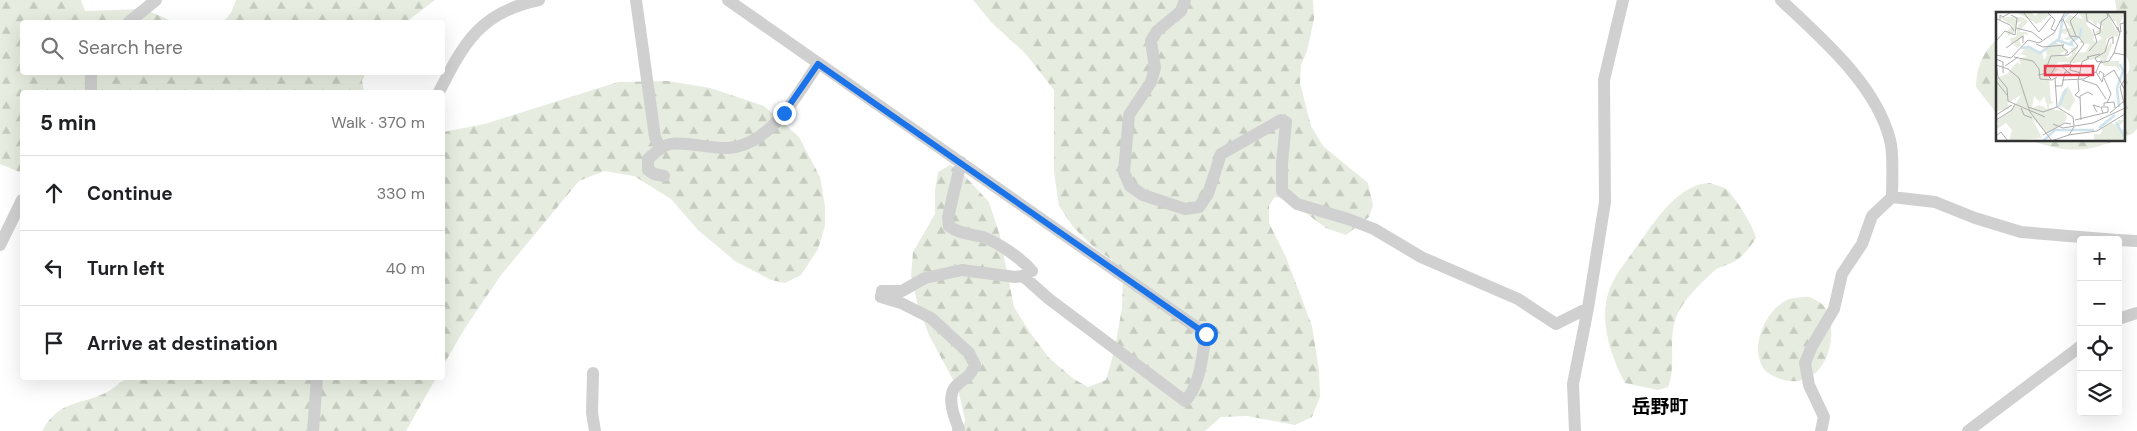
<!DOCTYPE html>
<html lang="en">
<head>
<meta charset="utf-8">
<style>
	body { margin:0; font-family:"DM Sans","Noto Sans JP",sans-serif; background:#f2f2f2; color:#202124 }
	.controls { position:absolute; right:15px; bottom:15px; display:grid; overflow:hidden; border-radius:5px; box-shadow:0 5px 20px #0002 }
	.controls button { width:45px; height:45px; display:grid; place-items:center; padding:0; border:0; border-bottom:1px solid #e0e0e0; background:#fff; color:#202124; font:25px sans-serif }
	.stop { position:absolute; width:15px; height:15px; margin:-11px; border:4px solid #1a73e8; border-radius:50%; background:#fff }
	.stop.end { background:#1a73e8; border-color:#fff; box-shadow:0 1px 5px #0008 }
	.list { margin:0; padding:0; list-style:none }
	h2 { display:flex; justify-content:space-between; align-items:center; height:65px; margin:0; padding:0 20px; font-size:21px }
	h2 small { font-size:16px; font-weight:400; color:#757577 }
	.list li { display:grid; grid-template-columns:32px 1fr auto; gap:15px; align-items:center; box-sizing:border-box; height:75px; padding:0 20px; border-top:1px solid #e0e0e0 }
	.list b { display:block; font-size:19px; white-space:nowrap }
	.list em { font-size:16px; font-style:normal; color:#757577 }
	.icon { flex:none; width:28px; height:28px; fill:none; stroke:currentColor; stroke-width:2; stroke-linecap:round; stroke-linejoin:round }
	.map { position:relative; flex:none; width:2137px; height:431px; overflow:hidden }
	.search { position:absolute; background:#fff; box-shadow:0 5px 20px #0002; left:20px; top:20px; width:425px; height:55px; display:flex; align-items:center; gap:12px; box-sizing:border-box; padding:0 18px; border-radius:5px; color:#757577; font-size:19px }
	.panel { position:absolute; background:#fff; box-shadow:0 5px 20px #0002; left:20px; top:90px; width:425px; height:290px; border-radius:5px }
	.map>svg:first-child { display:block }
	.forest { fill:url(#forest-firs) }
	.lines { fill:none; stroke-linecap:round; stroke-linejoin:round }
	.minor { stroke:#d0d0d0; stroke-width:12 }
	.route { stroke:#1a73e8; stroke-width:6 }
	.labels { text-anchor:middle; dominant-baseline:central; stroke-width:5; stroke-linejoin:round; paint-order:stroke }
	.quarter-label { font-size:19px; font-weight:bold; fill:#000; stroke:#fff }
	.inset-river { fill:none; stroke:#cfe3ee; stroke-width:2.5 }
	.inset-road { fill:none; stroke:#adadad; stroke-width:1 }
	.view { fill:#e63849; fill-opacity:0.15; stroke:#e63849; stroke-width:2.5 }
	.inset-edge { fill:none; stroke:#333; stroke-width:2.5 }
</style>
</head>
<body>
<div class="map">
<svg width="2137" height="431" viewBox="0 0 2137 431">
	<defs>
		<pattern id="forest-firs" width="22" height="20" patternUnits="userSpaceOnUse" patternTransform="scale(1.25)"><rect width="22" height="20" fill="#e6ecdf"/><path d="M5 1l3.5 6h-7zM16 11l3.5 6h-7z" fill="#c6cbc0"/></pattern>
	</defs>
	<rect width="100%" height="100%" fill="#fff"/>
	<path class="forest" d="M0,0H81L85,11L144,9L174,22H22V72L366,73L362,80L364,92H22V173L0,164Z
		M236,0H435L406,22H223L231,13Z
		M973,0H1313L1314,19L1307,51L1301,65L1300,83L1311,126L1323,146L1368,183L1373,205L1369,217L1346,235L1326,228L1287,199L1275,197L1269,205V223L1286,257L1312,326L1319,370L1320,397L1312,417L1295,425L1247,416L1221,417L1205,431H962L965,420L958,389L929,335L918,306L911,276L913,252L935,214V190L938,172L950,165L962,173L989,202L1000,236L1014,307L1029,331L1049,358L1074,379L1088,387L1106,380L1115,348L1122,308L1123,282L1112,260L1096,249L1074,228L1059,206L1054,172V90L1025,53L992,23Z
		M2115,0H2137V129L2132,134L2123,137V78C2136,68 2126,58 2123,46C2121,36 2123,24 2123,14H2117Z
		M1997,39V114L1976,87C1977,67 1982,53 1997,39Z
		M668,81L710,88L764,106L799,137L820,177L825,206V226L818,249L801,275L785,283L771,280L735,261L698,230L671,199L634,176L604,171L579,181L501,275L465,328L443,366V132L485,124L618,82Z
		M2029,140H2117C2082,154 2064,152 2029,140Z
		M1710,183C1714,185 1721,186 1725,188C1734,195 1754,227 1756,238C1750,247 1744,255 1735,261C1729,265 1720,266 1714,271C1701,283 1684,299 1677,315C1667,338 1677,364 1668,387L1658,390L1625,383C1612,358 1602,331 1606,302C1610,279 1624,265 1637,246C1654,223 1677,184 1710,183Z
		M1810,297C1816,300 1822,303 1825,308C1829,313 1830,321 1831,327C1834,358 1813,392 1778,378C1766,373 1762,370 1759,357C1754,338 1769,308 1787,300C1794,297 1803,297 1810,297Z
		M127,378H436L406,431H42C59,402 73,406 101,395C110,392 119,383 127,378Z"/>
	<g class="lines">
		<path class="minor" d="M636,0L655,137L661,149
			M728,0L1206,334C1202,355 1201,385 1185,401L1049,299L1023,276
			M1185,0L1181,11L1157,31L1151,41L1155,68L1151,82L1129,115L1124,172L1130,186L1143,195L1185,209L1199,207L1208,194L1221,154L1281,120L1286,122L1282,163V191L1297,204L1348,219L1374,229L1421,257L1518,299L1556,324L1588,308
			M1781,0C1821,38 1876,84 1890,140C1894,154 1892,181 1892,197
			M129,22L156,0
			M91,72V92
			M439,92C464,43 480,12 539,0
			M664,176L654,174L648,170V159C654,154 661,146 670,144C685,141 710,149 728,148C771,145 796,96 818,64
			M2118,240L2137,241
			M0,245L22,200
			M2118,319L2137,313
			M593,373L592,413L595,431
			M313,431L317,378
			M958,431L959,429C954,417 946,396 956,386C966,376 968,380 975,365L969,353L931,318L901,303L881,297L882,291H902L925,278L962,270L1015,277L1023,276L1032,271C1022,259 999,243 983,237C971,234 959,234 949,226L948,217L961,162
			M1575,431L1573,384L1588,308L1605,202L1604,80L1623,0
			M1821,431L1824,417L1809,385L1805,363L1812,346L1834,309L1842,274L1862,244L1872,216L1892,197L1935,202L1975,218L2021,232L2117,240
			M1968,431L2081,346"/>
	</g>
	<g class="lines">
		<path class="route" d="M784,113L818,64L1206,334"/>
	</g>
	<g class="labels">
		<g class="quarter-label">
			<text x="1660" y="406">岳野町</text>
		</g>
	</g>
	<g transform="translate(1996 12)">
		<rect width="129" height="129" fill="#fff"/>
		<path d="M35,0L39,4L42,1L37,0L56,2L49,6V10L48,7L41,12L21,1ZM82,0H129L122,15L120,9L115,8L120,19L123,18L122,24L111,26L110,31L111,37L115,29L116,33L110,49H123L124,59L119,54H108L104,46L79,51L63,50L57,55L68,59L62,58L53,65L55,89L58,91L53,92V96L68,100L71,105L69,110L51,122L36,106L46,126L13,129L16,118L10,111L0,118V112H3L0,109L16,98L25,83L12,91L13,97L1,99L0,66L11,62L21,50L25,53L23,47L31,44L25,42L30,35L46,40L48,48L51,43L49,37L57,29L65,33L66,23L68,36L72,38L64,42L72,46L76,43L75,36L83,35L79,41L90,40L94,32L83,31L86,26L71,28L68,27L73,24L71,19L70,23L64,20L65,17L75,16L69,9L73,3L87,7ZM94,7L100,14L101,10L108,15L99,20L106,26L101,30L97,29L98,23L90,11ZM38,84L44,90L48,84L52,97L43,93L37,96L42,98L24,92L36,96ZM3,5H26L32,9L23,20H30L33,23L28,22V28L27,25L23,28L25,33L22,36L18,34L19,31L15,32L14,26L20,25L22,13L27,9L21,11L18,21L12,24L11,19L17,14ZM72,74L79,88L73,99L62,92L66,80ZM122,108H129L122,115L124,119L129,116V129L98,128V122H105L106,117L115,111L122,113Z" fill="#e6ecdf" fill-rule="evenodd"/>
		<path class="inset-river" d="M60,28L76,33L75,30L84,24L85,16M25,36L33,35L44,41L63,27L67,6L73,0M63,95L70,77M123,95L121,76L127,59L124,52M120,110L129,126M103,116L119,103M47,129L59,118H98"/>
		<path class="inset-road" d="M27,0L43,20L55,5M51,0L59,8L55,17L59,19M90,0L91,9L104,17M111,0L124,21L118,41L129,43M1,7L14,13L18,19M4,8V3L7,5L15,0M63,10L67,7L74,24L83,25L88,32L74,51M20,16L36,20L46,28M121,18L122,15L123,19L125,20L124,12L128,11M99,23L104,21L105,10L112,5L111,1M80,24L74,9L83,0M0,29L9,19L19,23L21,6L15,3M40,32L47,35L68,33L66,35L72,40L69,42M10,36L27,24V31M93,39L101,30L97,17M0,43L15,46L32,28L43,31L58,21L69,0M18,45L37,49L43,57L44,67L56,68L61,65M0,47L7,50V61M0,51L2,65L11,76L12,89L49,105M104,51L106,49L101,50L99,46L109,40L113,27L117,25V32M104,51L113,49L118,41M75,52L74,58L85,61M0,53L12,57L23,66L34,100L56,129M9,54L22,45M65,54L76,63L72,60M100,60L106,70L108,62L104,59L103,62M42,63L48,62L55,44L72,43L82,34L73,23M108,65L118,58L129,78M59,66L61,95M108,66L115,82L111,91M55,67L53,65L60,54L75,52M129,67L124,75L129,95M66,68L88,67L100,60L104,51M86,68L101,73L110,87M0,69L11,83M82,69L86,50L93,46L91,45L104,42M82,69L83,79L79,83L84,86M59,74H66L69,60H72M108,94V91L118,90L119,96M32,95L47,100L61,95L77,105L78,114M25,96L28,103L36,106M101,100L97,93L104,95M114,101L128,89M0,103L16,93M0,108L16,98L19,92M79,108L112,100V95H105L107,101M85,108L84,84L92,80L97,83M57,112L67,116L97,111L129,96M47,123L69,111L75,112M72,123L101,119L129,102M0,124L5,120L12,129M55,129L73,123L78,115"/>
		<path class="view" d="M49,54H97V63H49Z"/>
		<rect width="129" height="129" class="inset-edge"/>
	</g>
</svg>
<div class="controls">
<button>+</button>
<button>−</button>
<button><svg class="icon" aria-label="locate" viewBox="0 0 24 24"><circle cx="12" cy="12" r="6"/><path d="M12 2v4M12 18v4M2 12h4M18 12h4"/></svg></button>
<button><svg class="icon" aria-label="layers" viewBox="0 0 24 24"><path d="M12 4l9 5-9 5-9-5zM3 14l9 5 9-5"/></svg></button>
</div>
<div class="stop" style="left:1206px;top:334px"></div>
<div class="stop end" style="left:784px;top:113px"></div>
<div class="search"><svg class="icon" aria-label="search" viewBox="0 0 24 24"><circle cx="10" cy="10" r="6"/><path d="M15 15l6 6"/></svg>Search here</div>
<section class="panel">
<h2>5 min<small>Walk · 370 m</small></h2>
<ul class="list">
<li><svg class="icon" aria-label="ahead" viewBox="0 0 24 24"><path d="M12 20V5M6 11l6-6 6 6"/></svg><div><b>Continue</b></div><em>330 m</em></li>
<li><svg class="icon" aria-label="left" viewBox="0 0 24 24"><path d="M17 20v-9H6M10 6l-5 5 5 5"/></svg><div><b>Turn left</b></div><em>40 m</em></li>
<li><svg class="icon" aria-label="arrive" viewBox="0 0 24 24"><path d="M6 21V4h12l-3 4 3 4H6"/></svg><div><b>Arrive at destination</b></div></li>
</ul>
</section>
</div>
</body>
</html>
